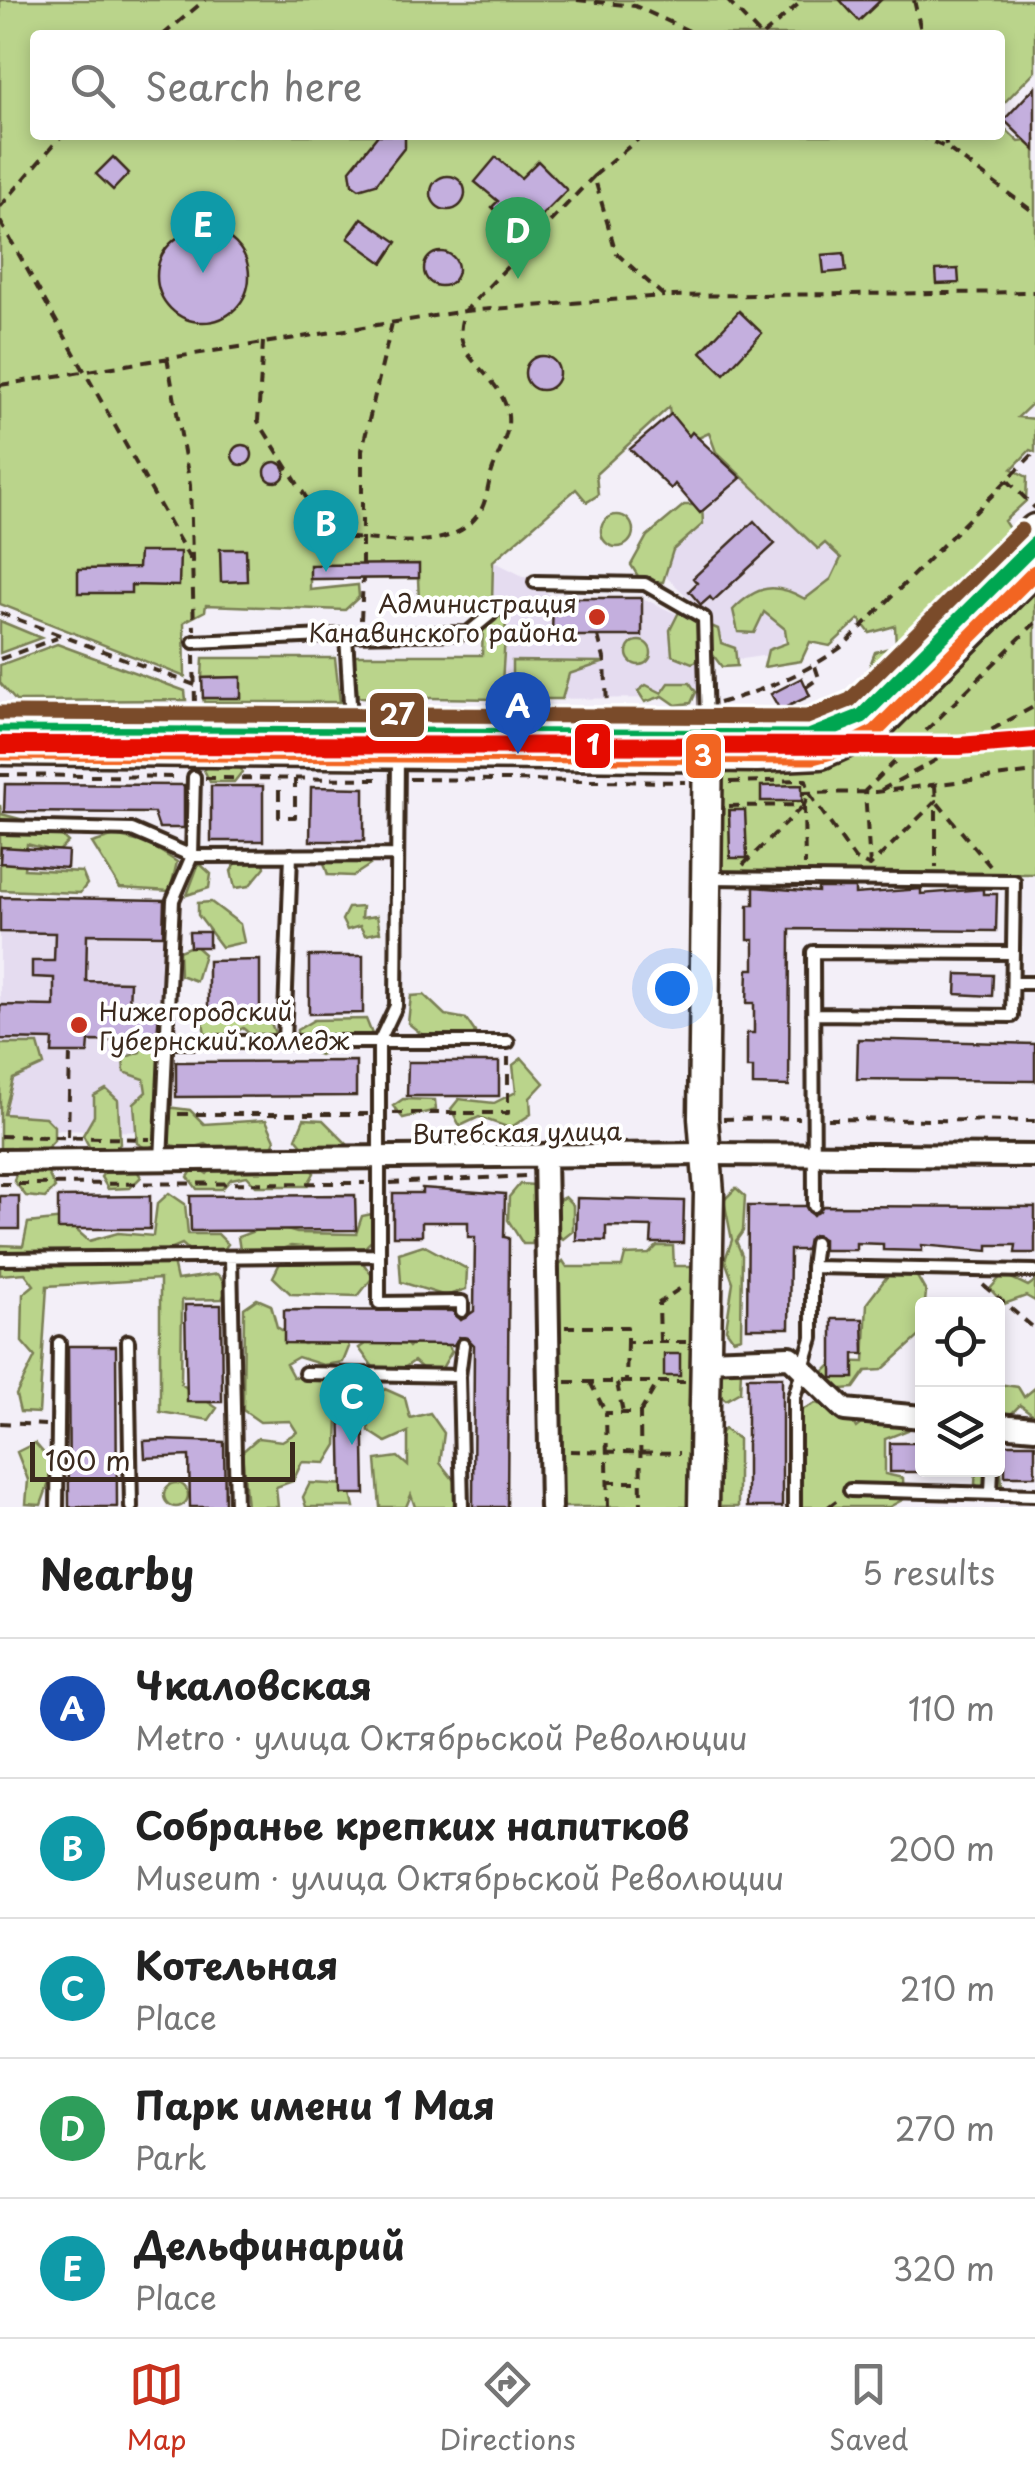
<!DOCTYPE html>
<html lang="en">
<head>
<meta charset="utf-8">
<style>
	body { margin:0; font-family:"Playpen Sans",sans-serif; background:#f6f6f6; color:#222 }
	.controls { position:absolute; right:30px; bottom:30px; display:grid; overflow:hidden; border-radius:10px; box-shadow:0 5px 15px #0003 }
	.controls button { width:90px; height:90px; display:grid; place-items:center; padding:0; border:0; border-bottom:2px solid #e0e0e0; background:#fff; color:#222; font:50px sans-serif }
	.scale { position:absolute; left:30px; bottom:25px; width:265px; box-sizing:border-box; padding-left:10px; border:5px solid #3b2a1e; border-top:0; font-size:28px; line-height:35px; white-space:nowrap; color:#3b2a1e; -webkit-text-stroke:8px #fff; paint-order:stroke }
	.you { position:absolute; left:672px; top:988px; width:35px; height:35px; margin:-25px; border:8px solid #fff; border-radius:50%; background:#1a73e8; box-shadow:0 0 0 15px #1a73e833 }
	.badge { display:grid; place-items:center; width:65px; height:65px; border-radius:50%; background:#c8321e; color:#fff; font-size:32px; font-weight:700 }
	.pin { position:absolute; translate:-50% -82px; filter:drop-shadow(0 2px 5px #0008) }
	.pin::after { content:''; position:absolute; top:52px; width:35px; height:30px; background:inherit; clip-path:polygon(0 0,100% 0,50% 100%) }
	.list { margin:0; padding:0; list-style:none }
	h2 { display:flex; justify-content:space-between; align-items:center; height:130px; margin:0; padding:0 40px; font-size:42px }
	h2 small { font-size:32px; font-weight:400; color:#767676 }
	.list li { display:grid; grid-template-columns:65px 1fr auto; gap:30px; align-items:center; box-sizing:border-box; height:140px; padding:0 40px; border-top:2px solid #e0e0e0 }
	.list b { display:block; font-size:38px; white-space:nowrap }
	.list p { margin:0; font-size:32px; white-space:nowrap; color:#767676 }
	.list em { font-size:32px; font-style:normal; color:#767676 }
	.icon { flex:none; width:55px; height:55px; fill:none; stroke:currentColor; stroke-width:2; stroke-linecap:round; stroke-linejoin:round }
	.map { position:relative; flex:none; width:1035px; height:1507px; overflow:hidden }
	.search { position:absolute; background:#fff; box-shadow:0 5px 15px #0003; left:30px; right:30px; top:30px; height:110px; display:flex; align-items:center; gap:25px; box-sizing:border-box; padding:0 35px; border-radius:10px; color:#767676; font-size:38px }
	.sheet { height:830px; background:#fff }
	nav { display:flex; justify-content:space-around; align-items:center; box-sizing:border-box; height:140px; border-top:2px solid #e0e0e0; background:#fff; font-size:28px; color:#767676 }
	nav a { display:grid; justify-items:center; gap:5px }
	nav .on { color:#c8321e }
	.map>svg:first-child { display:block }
	.built { fill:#e5dcf0 }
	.green { fill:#bad48b; stroke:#7a7f54; stroke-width:2.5 }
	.building { fill:#c4afde; stroke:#3b2a1e; stroke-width:2.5 }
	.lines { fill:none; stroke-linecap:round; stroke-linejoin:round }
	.lane-casing { stroke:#3b2a1e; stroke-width:18 }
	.street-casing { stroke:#3b2a1e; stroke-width:28 }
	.secondary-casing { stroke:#3b2a1e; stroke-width:35 }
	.path { stroke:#3b2a1e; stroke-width:4; stroke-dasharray:10 8; stroke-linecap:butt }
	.lane { stroke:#fff; stroke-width:10 }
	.street { stroke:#fff; stroke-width:20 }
	.secondary { stroke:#fff; stroke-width:28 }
	.tram-1-casing { stroke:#fff; stroke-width:22 }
	.tram-2-casing { stroke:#fff; stroke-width:22 }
	.tram-3-casing { stroke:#fff; stroke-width:22 }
	.tram-1 { stroke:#00a651; stroke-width:15 }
	.tram-2 { stroke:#f26522; stroke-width:15 }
	.tram-3 { stroke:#7a4b2a; stroke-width:15 }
	.metro-1-casing { stroke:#fff; stroke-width:25 }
	.metro-1 { stroke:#e50b00; stroke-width:18 }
	.poi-dot { fill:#c8321e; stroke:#fff; stroke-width:4 }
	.labels { text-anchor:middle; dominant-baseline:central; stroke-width:8; stroke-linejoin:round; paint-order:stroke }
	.poi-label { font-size:25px; fill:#3b2a1e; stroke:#fff; text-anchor:end }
	.street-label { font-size:25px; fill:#3b2a1e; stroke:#fff }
	.line-badge { stroke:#fff; stroke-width:4 }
	.badge-label { font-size:28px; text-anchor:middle; font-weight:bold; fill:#fff }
</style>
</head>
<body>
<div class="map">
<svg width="1035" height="1507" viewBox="0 0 1035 1507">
	<rect width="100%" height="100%" fill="#f3eff8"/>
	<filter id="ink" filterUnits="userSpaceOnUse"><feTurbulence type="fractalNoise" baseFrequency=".01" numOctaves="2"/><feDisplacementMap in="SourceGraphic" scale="20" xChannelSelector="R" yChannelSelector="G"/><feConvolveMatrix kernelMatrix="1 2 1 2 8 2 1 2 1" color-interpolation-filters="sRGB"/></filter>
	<g filter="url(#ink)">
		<path class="built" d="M748,470L856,573L768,655L717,663L712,619L652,564Z
			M493,561L535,582L553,598H642L696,623L698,698L501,699L502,629L491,614Z
			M0,897L165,900L154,1132L0,1129Z"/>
		<path class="green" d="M0,0H1035V71L1000,107V35H35V135H1000V124L1019,142L1035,140V401L1018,417L1035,419V452L1030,450L1012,469L1027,477L1026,501L1004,521L1015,538L877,678L869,668L875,652L896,646L895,626L870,633L859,619L830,646L810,642L801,661L764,667L768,650L787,643L785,629L764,612L754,633L738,632L733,610C757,585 775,582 805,599L831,579L841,558L825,543L818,549L716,452L709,433L694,440L671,424L669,407L596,474L598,495L587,502L576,489L493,561L492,603L419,602L418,578L310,579V590L358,585L359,597L345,610L206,605L205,611L184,622L185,677L0,604Z
			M684,505H702L703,524L673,550L663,582L641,581L631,565L647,536Z
			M601 531a16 16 0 1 1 32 0a16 16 0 1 1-32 0Z
			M1035,584V874L724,871L717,862V782L723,772L826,769L874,746Z
			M679,612L718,629L721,643L735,648L737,666L722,667L713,655L692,663L672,655L670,630Z
			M497,615L506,620L501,699L358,697L353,655H482L483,627Z
			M0,621L41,638L0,653Z
			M627 653a12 12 0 1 1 24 0a12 12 0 1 1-24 0Z
			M57,644L185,691L186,700L16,701L0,683V665Z
			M203,658H335L340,702H204L203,698H241L240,677L202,678Z
			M512,661L605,662L569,674L562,699H512Z
			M669,683H690L696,692L691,703L676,705L663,696L645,702L638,691L646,685L662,693Z
			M238,755L242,772L234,782H210L204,770L210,756Z
			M0,805L1,814L24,820L29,834H60L68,842L58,852L27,844L24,869L82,872L87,884L80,893L0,890Z
			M115,836L149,844L177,862L170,891L120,888L92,843Z
			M357,848L370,865L353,876L328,875L324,863Z
			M261,849L265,867L249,886L235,888L231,871L243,852Z
			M199,863L211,874L209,888L187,895Z
			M211,902L240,924L244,942L222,947L198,915V903Z
			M362,907L361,918L377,916L380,932L365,935L360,926L347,930L342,920L348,908Z
			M194,945L204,954L196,981L180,975L179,951Z
			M424,995L445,1015L466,1019L475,1032L465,1046L437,1047L408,1023L411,996Z
			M233,1007L266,1010L276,1036L262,1045L243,1028L225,1038L205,1034L203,1022Z
			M366,1019L372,1034L360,1049L338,1047L320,1055L297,1046V1030L314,1020Z
			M162,1031L175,1048L161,1084L167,1107L190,1110L204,1124L266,1120L275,1140L268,1157L224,1156L206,1144L188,1149L159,1142L147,1149L137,1143L134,1103L146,1092L144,1079L124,1072L123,1058L140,1052L143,1035Z
			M0,1044H38L44,1065L13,1079L4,1114L45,1117L54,1126V1141L45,1150L0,1149Z
			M522,1058L544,1083L530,1098L531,1114L510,1128L479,1117L460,1126L451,1109L459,1099L494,1103L516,1092L513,1065Z
			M106,1089L118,1100L120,1144L108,1152H92L83,1135L94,1116V1096Z
			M403,1099L435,1100L436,1110L403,1118L393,1106Z
			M304,1119L323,1120L347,1144L342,1154L312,1157L296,1138Z
			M304,1162L314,1173L307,1186H256L247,1176L231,1179L222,1189H197L188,1177L195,1166L207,1174L216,1165Z
			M132,1163L141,1177L130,1188L108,1189L101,1177L109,1165Z
			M44,1165L55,1188L45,1198L26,1196L14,1181L18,1166Z
			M520,1184L534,1185L542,1206L532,1244H523L508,1220L509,1197Z
			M736,1188L745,1196L743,1231L736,1241L742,1255L741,1337L733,1339L726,1329L733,1282L725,1260L732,1240L724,1200Z
			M169,1193L185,1204L188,1234H218L228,1244L222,1252L190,1251L182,1244L170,1249L177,1280L217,1274L228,1286L222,1299L182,1300L181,1384L217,1408L209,1420L160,1412V1279L47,1286L39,1413L20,1412L16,1395L35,1357L22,1342L23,1294L34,1285L25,1273L0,1275V1245L23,1246L28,1223L64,1219L89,1241L118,1233L153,1236L157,1204Z
			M565,1197L573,1205V1231L563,1239L551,1230L552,1203Z
			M372,1214L382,1231L360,1252L291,1246L258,1256L240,1250L238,1237L270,1225L297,1233L356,1234L362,1216Z
			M423,1245L467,1269L466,1289L446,1296L401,1282L399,1253Z
			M657,1246H673L674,1266H696L693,1507H554L560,1491L558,1312L553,1307L552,1271L563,1261L567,1267H622L625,1255L649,1254Z
			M281,1261L363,1263L373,1277L358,1296L291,1294L273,1277Z
			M915,1273L926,1292L922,1334L882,1370L866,1371L854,1388L828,1390L819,1377L835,1361L864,1362L867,1303L889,1274Z
			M1003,1274L1028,1286L1035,1281V1301L1026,1296L1004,1304L990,1289Z
			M257,1299L271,1305L277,1327L304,1344L318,1335L345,1337L349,1347L343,1362L323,1365L298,1357L286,1364L293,1377H330L339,1388L337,1445L326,1463L302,1462L293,1481L276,1487L278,1507H247L242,1452L258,1438L282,1441L297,1432L290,1421L260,1422L243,1410L244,1308Z
			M377,1336L400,1337L409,1347L420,1337H441L452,1351L441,1370H424L414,1361L401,1370L373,1367L359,1348Z
			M726,1361L741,1369L740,1392L726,1400L714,1391L713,1370Z
			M998,1384L1018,1387L1024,1397L1035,1388V1416L1020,1405L1011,1414L998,1411Z
			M385,1389L405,1398L410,1418L430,1413L444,1433L440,1463L456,1483L457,1502L452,1507H415L411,1495L406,1507H380L376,1460L398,1457L408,1466V1432L386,1442L369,1431L368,1402Z
			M816,1403L849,1416L856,1428L870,1417L906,1419L908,1430L885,1439V1474L903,1478L904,1499L889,1507H800L799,1411Z
			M724,1429L738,1439V1507H715L713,1444Z
			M998,1434L1002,1485L992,1498L975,1484L976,1470H998Z
			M35,1443L55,1466L41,1505L26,1504L28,1480L17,1452Z
			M310,1483L349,1485L354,1507H306L303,1497Z
			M164 1495a12 12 0 1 1 24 0a12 12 0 1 1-24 0Z"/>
		<path class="building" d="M840,0H881L859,21Z
			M1035,87V150L1004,120Z
			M378,135H405V147L376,184L359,189L352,184L350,170Z
			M113,157L129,173L113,190L96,174Z
			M496,157L521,178L538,161L567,190L521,236L492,207L498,201L475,182Z
			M431 193a17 17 0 1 1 34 0a17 17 0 1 1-34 0Z
			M362,218L397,242L383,263L348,238Z
			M157 276a46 46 0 1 1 92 0a46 46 0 1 1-92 0Z
			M424 269a17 17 0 1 1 34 0a17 17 0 1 1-34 0Z
			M844,253L846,271L824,273L822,255Z
			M958,269L959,283L937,284L936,270Z
			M739,311L762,333L724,374L701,352Z
			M525 373a17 17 0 1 1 34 0a17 17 0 1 1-34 0Z
			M671,414L689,436L692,432L741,478L700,513L675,484L671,489L630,449Z
			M232 455a10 10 0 1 1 20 0a10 10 0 1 1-20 0Z
			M265 472a10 10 0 1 1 20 0a10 10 0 1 1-20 0Z
			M754,521L775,544L713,601L710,597L701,605L689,591L697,583L693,578Z
			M220,549H246L247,581L221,582Z
			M139,552H180L179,586L131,585V593H78V569L138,568Z
			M419,564V578L310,579V565Z
			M553,598H642V636H552Z
			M241,677V698H203L202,678Z
			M802,678L810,696L780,710L771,694Z
			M5,784L184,785V828H159L154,813L4,812Z
			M802,785V801H761V786Z
			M211,786H263V841H211Z
			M311,787L364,788V841H310Z
			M729,810H745L747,858H730Z
			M1,847L68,851L67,868L0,863Z
			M754,887L818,892V888H855V894L921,889V894L983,889V894H997L996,931L790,929L789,1086L753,1085V1068H747V1033H754V1003H747L748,969H754V940H748V905H754Z
			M0,897L164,900L163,935L87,934L86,981L130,982L129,1008H159L157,1042L89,1041L88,1053H52L53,1040L0,1039V1005L54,1006V978L32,977V961H54L55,933L0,932Z
			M189,932H209V947H190Z
			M309,956H363V1013L309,1014Z
			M260,960V1016H208V961Z
			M957,974L993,975L992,996L956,994Z
			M858,1039L1035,1044V1081L857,1079Z
			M356,1061V1096L176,1097V1062Z
			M408,1062H499V1096H407Z
			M422,1188L505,1194L504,1237L509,1238L507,1507H473L474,1345L467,1338L459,1337L454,1345L284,1343V1310L453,1311L461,1320L474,1311L475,1237H468V1222H422V1236H393V1193H422Z
			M355,1195L356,1230L191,1231L190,1196Z
			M0,1196H19V1229H0Z
			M150,1196V1229H58V1197Z
			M577,1198L684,1201L683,1243H651L652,1227L606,1226V1241L576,1240Z
			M748,1206H805L813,1215L823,1206L1035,1207V1253H1015L1016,1245H988V1251L922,1245V1251L883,1250V1244L856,1243V1250H823V1239L813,1235L805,1250H790L789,1328H747Z
			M185,1305H221L222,1402H187Z
			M832,1319H863L864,1354H854V1378H832Z
			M68,1346H116L117,1507H69Z
			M664,1354H680V1376H664Z
			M747,1377H782V1507H747Z
			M363,1396L365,1494H342L340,1397Z
			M163,1440L224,1442L225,1507H190L189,1456L145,1458L144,1441Z
			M890,1443H922V1472H890Z
			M1005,1444H1035V1476H1005Z"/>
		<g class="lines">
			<g class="lane-casing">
				<path id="lane" d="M535,582L645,584L704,618L707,723
					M346,635L468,633L491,614
					M194,642L346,635L351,721
					M1,827L132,830L192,856L397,855
					M710,878L1014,881L1012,1016L813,1014
					M1013,983H1035
					M166,1042H508
					M284,1042L291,855
					M161,1161L173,900L192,856L194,777
					M814,1206L813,952L1012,953
					M379,1255V1303L462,1302V1311
					M231,1257L236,1507
					M0,1259L379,1255V1042L396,1006L398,755
					M812,1267L815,1243
					M128,1341L131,1507
					M305,1373L459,1376L462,1507
					M459,1376L463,1345
					M850,1490L1035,1495
					M991,1493L992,1470
					M57,1507L59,1343
					M794,1507V1397L812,1338V1267L1035,1271"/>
			</g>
			<g class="street-casing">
				<path id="street" d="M545,1155L551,1507
					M0,1161L706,1154L1035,1156
					M706,1360L790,1357L845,1410L922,1417
					M998,1425L1035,1428"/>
			</g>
			<g class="secondary-casing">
				<path id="secondary" d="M0,723L808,728L839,718L871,696L1035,529
					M0,750L757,757L821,754L874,730L1035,570
					M703,1507L709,1193L703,1118L708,739"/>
			</g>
			<path class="path" d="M577,0L635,6L698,35
				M727,0L760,35
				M914,0L922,35
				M163,35L205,0
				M763,35L803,0
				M643,135L594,176L616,253L664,296L1035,292
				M917,135L947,148L1035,213
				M944,135L947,148
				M0,207L62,135
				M0,221L191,561
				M263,342L258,421L331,537C377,537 453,558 481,510C488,497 488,480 494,466C502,444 515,426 504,401C489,366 447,355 465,311L664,296
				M167,357L190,485L194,630
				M0,385L465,311L594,176
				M1007,480L1035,508
				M362,565V450L392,323
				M0,613L203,688
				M361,620L363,578
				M598,636L605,662L607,706
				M194,655L195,705
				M0,659L57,638
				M806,687L819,678L815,666
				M719,703C765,690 804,674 843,646L1035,452
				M0,775L180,777
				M205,778L385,779
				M410,779L685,782
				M730,782L806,780L809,793L855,859L870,866L936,801V868
				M935,786L936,801L990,866
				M279,790V817H295V779
				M881,790L1035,706
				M802,793L876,792L1035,772
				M804,805L805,865
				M729,806L804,805L809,793
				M743,865L804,805
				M870,867L865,791L1035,623
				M393,1113H508V1057
				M178,1114H368
				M723,1119L799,1118
				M828,1119L1035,1121
				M0,1136L150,1139
				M68,1137L70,1053
				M390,1183L525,1176
				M0,1184L365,1183
				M983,1285L1035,1329
				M565,1327H627V1342H686
				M627,1342L626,1382H685
				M660,1342L659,1303L685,1285
				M566,1382H626
				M590,1382L606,1413
				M617,1383L623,1413
				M640,1413L658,1382
				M0,1423L45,1425
				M570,1451L680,1453
				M607,1482H641
				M608,1507L606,1413H640L641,1507
				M828,1507L840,1498"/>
			<use href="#lane" class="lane"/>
			<use href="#street" class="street"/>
			<use href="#secondary" class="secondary"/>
			<g class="tram-1-casing">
				<path id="tram-1" d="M0,733L809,737L862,716L1035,544"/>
			</g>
			<g class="tram-2-casing">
				<path id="tram-2" d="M0,753L813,757L839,750L875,732L1035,572"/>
			</g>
			<g class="tram-3-casing">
				<path id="tram-3" d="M0,713L807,717L850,700L1021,530"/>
			</g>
			<use href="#tram-1" class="tram-1"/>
			<use href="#tram-2" class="tram-2"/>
			<use href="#tram-3" class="tram-3"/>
			<g class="metro-1-casing">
				<path id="metro-1" d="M0,745L959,746L1035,740"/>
			</g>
			<use href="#metro-1" class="metro-1"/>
		</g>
	</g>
	<g class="poi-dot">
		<circle cx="597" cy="617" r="10"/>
		<circle cx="79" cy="1025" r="10"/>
	</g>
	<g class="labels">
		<g class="poi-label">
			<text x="577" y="603">Администрация<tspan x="577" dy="29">Канавинского района</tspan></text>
			<text x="99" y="1011" text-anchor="start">Нижегородский<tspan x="99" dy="29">Губернский колледж</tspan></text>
		</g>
		<g class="street-label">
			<text transform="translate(517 1132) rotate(-1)">Витебская улица</text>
		</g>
	</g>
	<g class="line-badge">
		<rect x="368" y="691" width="58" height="48" rx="10" fill="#7a4b2a"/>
		<rect x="573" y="722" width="39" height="48" rx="10" fill="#e50b00"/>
		<rect x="684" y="732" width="39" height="48" rx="10" fill="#f26522"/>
	</g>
	<g class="badge-label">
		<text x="397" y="725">27</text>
		<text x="593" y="755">1</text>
		<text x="703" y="766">3</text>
	</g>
</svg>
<div class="controls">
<button><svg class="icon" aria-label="locate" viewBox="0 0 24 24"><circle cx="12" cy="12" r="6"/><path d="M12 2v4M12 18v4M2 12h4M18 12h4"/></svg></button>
<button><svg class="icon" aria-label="layers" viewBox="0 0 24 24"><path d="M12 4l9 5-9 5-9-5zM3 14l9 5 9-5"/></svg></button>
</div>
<div class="scale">100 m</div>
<div class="you"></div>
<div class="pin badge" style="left:518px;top:754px;background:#1a4fb4">A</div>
<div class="pin badge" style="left:326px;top:572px;background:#0f9aa8">B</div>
<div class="pin badge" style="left:352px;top:1445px;background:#0f9aa8">C</div>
<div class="pin badge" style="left:518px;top:279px;background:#2e9e5b">D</div>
<div class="pin badge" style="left:203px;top:273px;background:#0f9aa8">E</div>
<div class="search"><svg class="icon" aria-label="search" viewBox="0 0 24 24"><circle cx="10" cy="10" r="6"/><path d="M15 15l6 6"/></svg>Search here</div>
</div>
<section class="sheet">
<h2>Nearby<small>5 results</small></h2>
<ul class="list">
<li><span class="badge" style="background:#1a4fb4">A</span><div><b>Чкаловская</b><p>Metro · улица Октябрьской Революции</p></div><em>110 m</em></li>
<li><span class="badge" style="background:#0f9aa8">B</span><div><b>Собранье крепких напитков</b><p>Museum · улица Октябрьской Революции</p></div><em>200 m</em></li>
<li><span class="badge" style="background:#0f9aa8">C</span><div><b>Котельная</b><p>Place</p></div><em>210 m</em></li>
<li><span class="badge" style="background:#2e9e5b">D</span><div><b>Парк имени 1 Мая</b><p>Park</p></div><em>270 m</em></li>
<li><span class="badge" style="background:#0f9aa8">E</span><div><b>Дельфинарий</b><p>Place</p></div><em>320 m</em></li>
</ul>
</section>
<nav>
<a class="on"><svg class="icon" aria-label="map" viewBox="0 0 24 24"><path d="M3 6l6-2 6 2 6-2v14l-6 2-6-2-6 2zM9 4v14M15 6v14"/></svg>Map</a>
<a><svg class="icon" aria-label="directions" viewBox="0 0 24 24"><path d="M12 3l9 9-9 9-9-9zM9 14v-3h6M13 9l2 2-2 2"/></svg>Directions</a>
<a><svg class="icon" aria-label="saved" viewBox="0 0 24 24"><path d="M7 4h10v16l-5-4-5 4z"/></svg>Saved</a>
</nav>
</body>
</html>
